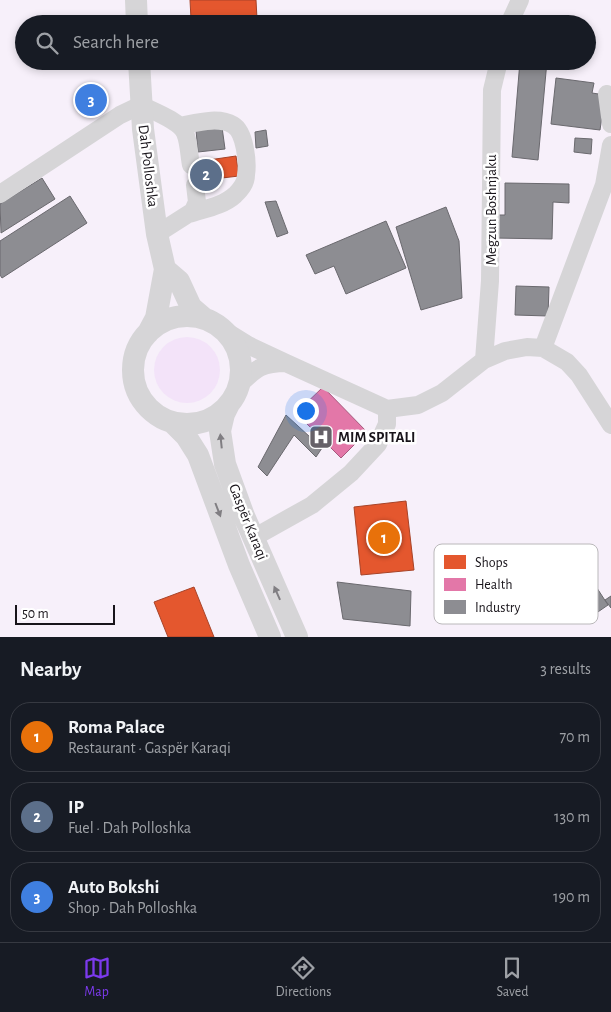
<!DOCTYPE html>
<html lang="en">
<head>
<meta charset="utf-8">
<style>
	body { margin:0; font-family:"Alegreya Sans",sans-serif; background:#242831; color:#f1f3f6 }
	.scale { position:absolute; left:15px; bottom:12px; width:100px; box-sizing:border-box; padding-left:5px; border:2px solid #18141a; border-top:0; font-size:14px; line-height:18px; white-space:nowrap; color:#18141a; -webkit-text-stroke:4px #fff; paint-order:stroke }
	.you { position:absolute; left:305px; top:410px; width:18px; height:18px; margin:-12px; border:4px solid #fff; border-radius:50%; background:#1a73e8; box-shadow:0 0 0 8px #1a73e833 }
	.badge { display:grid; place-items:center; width:32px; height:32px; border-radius:50%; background:#7c3aed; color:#fff; font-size:16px; font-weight:700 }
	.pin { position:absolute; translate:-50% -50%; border:2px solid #fff; box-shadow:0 1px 5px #0006 }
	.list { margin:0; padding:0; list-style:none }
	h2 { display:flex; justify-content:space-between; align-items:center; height:65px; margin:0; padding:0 20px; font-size:21px }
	h2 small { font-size:16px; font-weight:400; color:#9ea1a6 }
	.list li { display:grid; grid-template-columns:32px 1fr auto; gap:15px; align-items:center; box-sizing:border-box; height:70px; margin:0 10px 10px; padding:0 10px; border:1px solid #363941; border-radius:20px }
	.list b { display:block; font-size:19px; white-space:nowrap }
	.list p { margin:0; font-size:16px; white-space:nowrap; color:#9ea1a6 }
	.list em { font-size:16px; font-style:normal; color:#9ea1a6 }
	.icon { flex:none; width:28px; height:28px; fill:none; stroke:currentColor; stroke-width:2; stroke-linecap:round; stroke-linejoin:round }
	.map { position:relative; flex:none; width:611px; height:637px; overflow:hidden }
	.search { position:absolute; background:#171b24; box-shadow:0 2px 8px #0003; left:15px; right:15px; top:15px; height:55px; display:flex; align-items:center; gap:12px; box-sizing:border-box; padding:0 18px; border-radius:28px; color:#9ea1a6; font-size:19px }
	.sheet { height:305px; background:#171b24 }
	nav { display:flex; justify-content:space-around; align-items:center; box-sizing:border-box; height:70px; border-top:1px solid #363941; background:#171b24; font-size:14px; color:#9ea1a6 }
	nav a { display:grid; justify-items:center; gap:2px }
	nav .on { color:#7c3aed }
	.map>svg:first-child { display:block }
	.green { fill:#f3e3f9 }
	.shops { fill:#e4572e; stroke:#a74328 }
	.health { fill:#e377a8; stroke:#a6597d }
	.industry { fill:#8d8d92; stroke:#6a696e }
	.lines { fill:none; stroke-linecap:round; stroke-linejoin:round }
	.minor { stroke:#d6d5d7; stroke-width:18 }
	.major { stroke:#d6d5d7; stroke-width:22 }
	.oneway { fill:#807e82 }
	.labels { text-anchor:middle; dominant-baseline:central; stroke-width:5; stroke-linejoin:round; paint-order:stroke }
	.street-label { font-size:15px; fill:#18141a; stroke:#fff }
	.poi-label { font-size:15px; font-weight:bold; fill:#18141a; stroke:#fff; text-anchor:start }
	.key { fill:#fff; stroke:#bab8ba; stroke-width:1 }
	.key-label { font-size:14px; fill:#18141a }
</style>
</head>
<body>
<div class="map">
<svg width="611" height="637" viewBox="0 0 611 637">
	<rect width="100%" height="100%" fill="#f7f0fa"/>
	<path class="green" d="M154 370a33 33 0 1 1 66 0a33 33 0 1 1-66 0Z"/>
	<path class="shops" d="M190,0H256L257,19L223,21V24H197V19H191Z
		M236,156L239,176L196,181L195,162Z
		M406,501L414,570L361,575L354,507Z
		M194,587L214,637H168L154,602Z"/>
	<path class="health" d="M323,387L367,432L341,458L296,413Z"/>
	<path class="industry" d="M520,61H547L538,160L512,157Z
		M556,78L594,83L592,93L605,95L600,130L551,124Z
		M222,127L225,149L198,152L196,130Z
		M266,130L268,146L256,148L255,132Z
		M575,138L592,139L591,154L574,152Z
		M42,178L55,199L1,233L0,204Z
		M505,183L569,184V203L553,202L552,239L494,238V215H505Z
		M70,196L87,223L2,278L0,275V241Z
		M276,201L288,233L277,237L265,202Z
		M446,207L459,241L462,298L421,310L396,227Z
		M386,221L406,268L346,294L334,266L315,274L306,255Z
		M516,286L549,287L548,316L515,315Z
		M286,415L322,448L316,457L294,435L267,476L258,467Z
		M337,582L411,591L410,626L343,619Z
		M595,585L608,605L592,616L578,597Z
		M611,596V608L605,600Z"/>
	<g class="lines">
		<path class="minor" d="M509,24L520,0
			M607,94L611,124
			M180,126C196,123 218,116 233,125C245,132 248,162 246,175C246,183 241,189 235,195C223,206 204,209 189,214
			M0,194L120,115L141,105C153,111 180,121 185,133C189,142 189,155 191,165
			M157,234L193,211L197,202L195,185
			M227,332L248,345L286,363L387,409L418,405L442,393L484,360L505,351L527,347L543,348L567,362L579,375L611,425
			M543,348L604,185L611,145
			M484,360L490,281L492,90L499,61
			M240,384C256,368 263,363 286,363
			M253,538L312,505L351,473L378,444L387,424V409"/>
		<path class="major" d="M136,0L137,24
			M139,61L143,129L157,234L165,269L156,318L148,333
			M165,269L179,281L191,307L205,319
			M133 370a54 54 0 1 1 108 0a54 54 0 1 1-108 0Z
			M229,404L224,414L220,431L225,464L244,516L297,637
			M172,422L186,436L198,455L239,565L270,637"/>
	</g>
	<defs><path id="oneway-solid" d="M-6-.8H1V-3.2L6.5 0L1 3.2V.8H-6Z" transform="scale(1.25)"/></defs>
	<g class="oneway">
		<use href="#oneway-solid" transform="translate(221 441) rotate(-96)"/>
		<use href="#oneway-solid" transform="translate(218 510) rotate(69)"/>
		<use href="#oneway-solid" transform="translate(277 593) rotate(-114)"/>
	</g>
	<defs>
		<g id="hospital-square" transform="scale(1.25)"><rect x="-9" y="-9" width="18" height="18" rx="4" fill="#666168" stroke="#fff"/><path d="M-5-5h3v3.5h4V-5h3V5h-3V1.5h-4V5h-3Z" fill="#fff"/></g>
	</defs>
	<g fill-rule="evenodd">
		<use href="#hospital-square" x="321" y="437"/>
	</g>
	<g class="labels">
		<g class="street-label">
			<text transform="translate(148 166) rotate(83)">Dah Polloshka</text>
			<text transform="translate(491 210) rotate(-90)">Megzun Boshnjaku</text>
			<text transform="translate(248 522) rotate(68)">Gaspër Karaqi</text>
		</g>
		<g class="poi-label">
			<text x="338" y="437">MIM SPITALI</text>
		</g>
	</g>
	<rect x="434" y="544" width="164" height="80" rx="8" class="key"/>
	<rect x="444" y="555" width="22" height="14" fill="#e4572e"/>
	<rect x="444" y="578" width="22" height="13" fill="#e377a8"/>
	<rect x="444" y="600" width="22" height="14" fill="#8d8d92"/>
	<g class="key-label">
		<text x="475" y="567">Shops</text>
		<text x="475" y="589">Health</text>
		<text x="475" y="612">Industry</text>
	</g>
</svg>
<div class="scale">50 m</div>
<div class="you"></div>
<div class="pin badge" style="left:384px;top:538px;background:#e8710a">1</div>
<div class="pin badge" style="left:206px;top:175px;background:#5c6f8a">2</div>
<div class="pin badge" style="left:91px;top:100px;background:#3f7fe0">3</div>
<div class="search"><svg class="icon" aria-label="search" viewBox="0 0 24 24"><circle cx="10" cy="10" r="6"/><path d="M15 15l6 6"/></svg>Search here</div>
</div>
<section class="sheet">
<h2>Nearby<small>3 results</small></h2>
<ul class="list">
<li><span class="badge" style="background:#e8710a">1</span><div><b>Roma Palace</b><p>Restaurant · Gaspër Karaqi</p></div><em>70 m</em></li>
<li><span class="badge" style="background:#5c6f8a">2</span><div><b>IP</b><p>Fuel · Dah Polloshka</p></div><em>130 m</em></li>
<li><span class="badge" style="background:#3f7fe0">3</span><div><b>Auto Bokshi</b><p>Shop · Dah Polloshka</p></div><em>190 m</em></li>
</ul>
</section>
<nav>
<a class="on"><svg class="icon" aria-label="map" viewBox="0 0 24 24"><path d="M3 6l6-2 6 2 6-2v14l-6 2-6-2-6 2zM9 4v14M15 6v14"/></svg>Map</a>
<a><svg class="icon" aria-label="directions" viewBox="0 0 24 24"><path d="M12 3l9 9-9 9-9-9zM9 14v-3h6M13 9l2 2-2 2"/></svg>Directions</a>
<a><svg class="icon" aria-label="saved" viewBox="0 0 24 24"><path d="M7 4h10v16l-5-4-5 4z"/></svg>Saved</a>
</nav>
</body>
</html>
